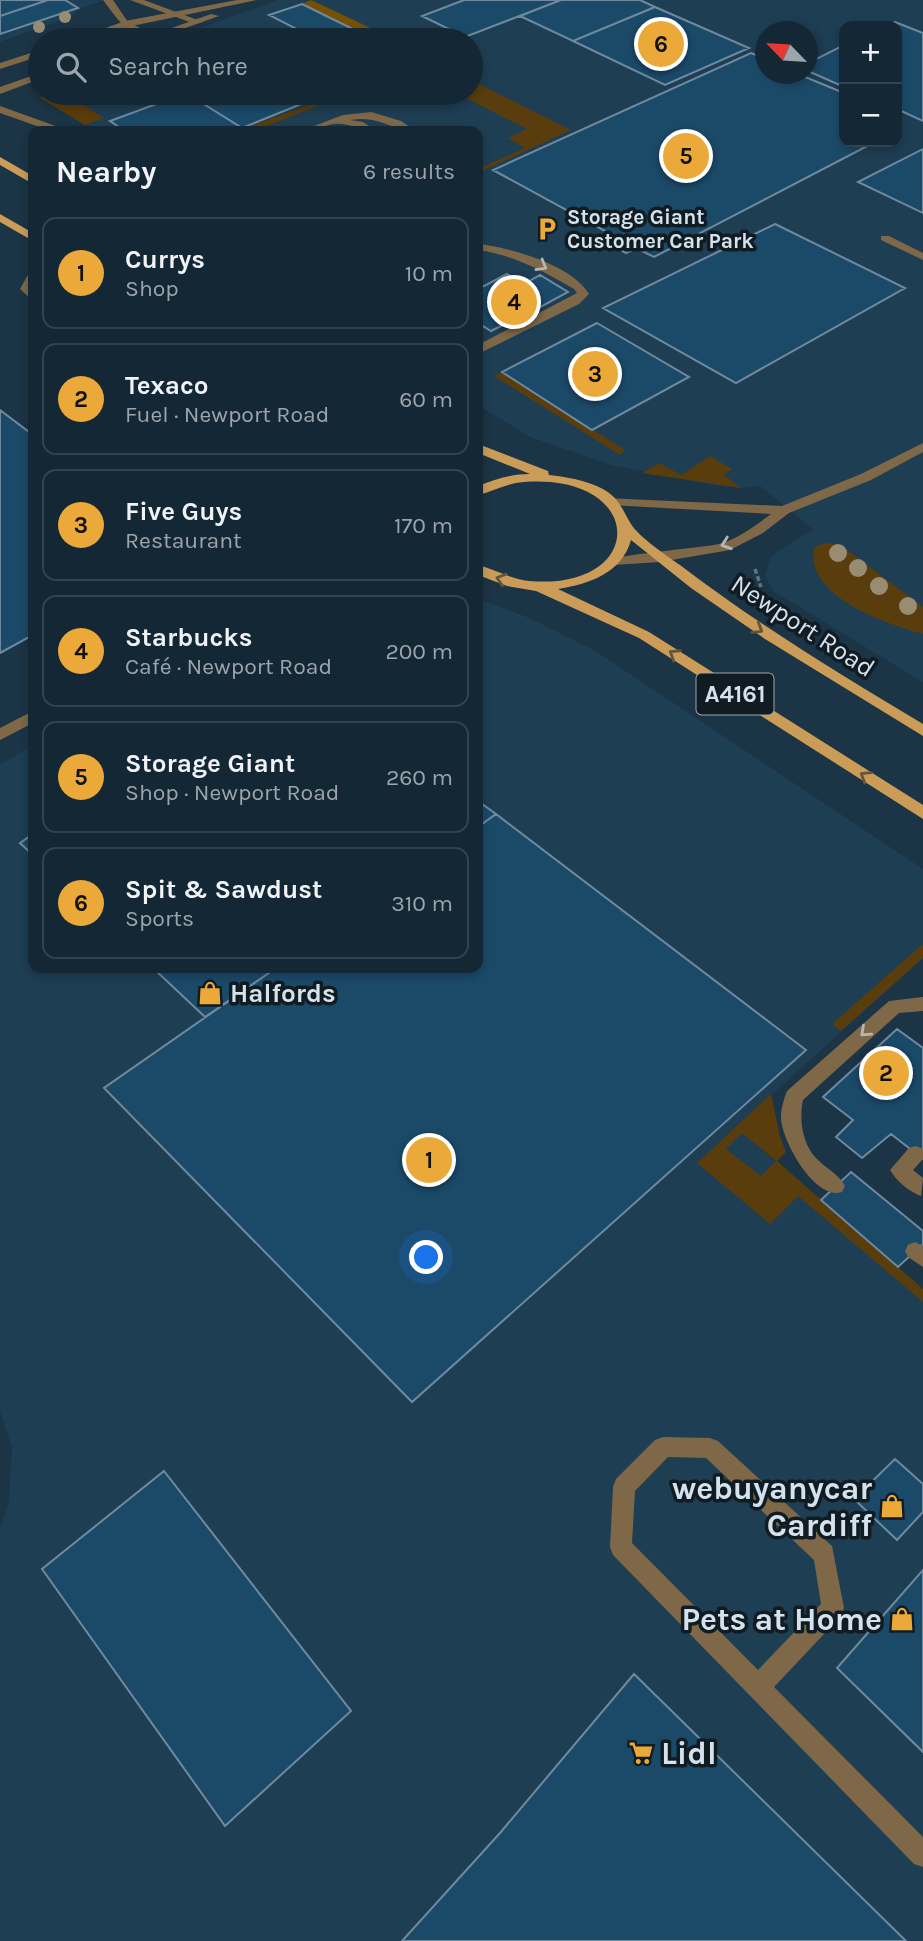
<!DOCTYPE html>
<html lang="en">
<head>
<meta charset="utf-8">
<style>
	body { margin:0; font-family:Karla,sans-serif; background:#213340; color:#f1f3f6 }
	.controls { position:absolute; right:21px; top:21px; display:grid; overflow:hidden; border-radius:14px; box-shadow:0 4px 10px #0003 }
	.controls button { width:63px; height:63px; display:grid; place-items:center; padding:0; border:0; border-bottom:2px solid #33444f; background:#142734; color:#f1f3f6; font:35px sans-serif }
	.compass { position:absolute; left:755px; top:21px; width:63px; height:63px; border-radius:50%; background:#142734; box-shadow:0 4px 10px #0003; rotate:295deg }
	.you { position:absolute; left:427px; top:1258px; width:24px; height:24px; margin:-18px; border:5px solid #fff; border-radius:50%; background:#1a73e8; box-shadow:0 0 0 10px #1a73e833 }
	.badge { display:grid; place-items:center; width:46px; height:46px; border-radius:50%; background:#eba93a; color:#111; font-size:23px; font-weight:700 }
	.pin { position:absolute; translate:-50% -50%; border:4px solid #fff; box-shadow:0 2px 7px #0006 }
	.list { margin:0; padding:0; list-style:none }
	h2 { display:flex; justify-content:space-between; align-items:center; height:91px; margin:0; padding:0 28px; font-size:30px }
	h2 small { font-size:23px; font-weight:400; color:#9da5ac }
	.list li { display:grid; grid-template-columns:46px 1fr auto; gap:21px; align-items:center; box-sizing:border-box; height:112px; margin:0 14px 14px; padding:0 14px; border:2px solid #33444f; border-radius:14px }
	.list b { display:block; font-size:26px; white-space:nowrap }
	.list p { margin:0; font-size:23px; white-space:nowrap; color:#9da5ac }
	.list em { font-size:23px; font-style:normal; color:#9da5ac }
	.icon { flex:none; width:38px; height:38px; fill:none; stroke:currentColor; stroke-width:2; stroke-linecap:round; stroke-linejoin:round }
	.map { position:relative; flex:none; width:923px; height:1941px; overflow:hidden }
	.search { position:absolute; background:#142734; box-shadow:0 4px 10px #0003; left:28px; top:28px; width:455px; height:77px; display:flex; align-items:center; gap:18px; box-sizing:border-box; padding:0 24px; border-radius:38px; color:#9da5ac; font-size:26px }
	.panel { position:absolute; background:#142734; box-shadow:0 4px 10px #0003; left:28px; top:126px; width:455px; height:847px; border-radius:14px }
	.map>svg:first-child { display:block }
	.built { fill:#1e3e54; fill-rule:evenodd }
	.green { fill:#593d0d; fill-rule:evenodd }
	.forest { fill:#785002 }
	.building { fill:#1b4a69; stroke:#6f8a9f; stroke-width:2 }
	.lines { fill:none; stroke-linecap:round; stroke-linejoin:round }
	.path { stroke:#607584; stroke-width:3.5; stroke-dasharray:5 2.5; stroke-linecap:butt }
	.service { fill:#7e6848; fill-rule:evenodd }
	.minor { fill:#7e6848; fill-rule:evenodd }
	.primary { fill:#ca9c57; fill-rule:evenodd }
	.tree { fill:#988c73 }
	.oneway { stroke:#b5b7b3 }
	.oneway2 { stroke:#64553a }
	.labels { text-anchor:middle; dominant-baseline:central; stroke-width:7; stroke-linejoin:round; paint-order:stroke }
	.far-poi-label { font-size:21px; font-weight:bold; fill:#d3e2ed; stroke:#101b22; text-anchor:start }
	.shield { fill:#101b22; stroke:#98a6b0; stroke-width:2 }
	.shield-label { font-size:24px; font-weight:bold; fill:#d3e2ed }
	.street-label { font-size:26px; fill:#d3e2ed; stroke:#101b22 }
	.poi-label { font-size:26px; font-weight:bold; fill:#d3e2ed; stroke:#101b22; text-anchor:start }
	.near-poi-label { font-size:32px; font-weight:bold; fill:#d3e2ed; stroke:#101b22; text-anchor:end }
</style>
</head>
<body>
<div class="map">
<svg width="923" height="1941" viewBox="0 0 923 1941">
	<rect width="100%" height="100%" fill="#1b3446"/>
	<path class="built" d="M0,0H105L81,8L72,16L0,42Z
		M278,0H923V682L773,591L765,575L771,556L813,529L760,486L741,488L713,485L611,465L530,437L478,405V131H94L40,98L45,93H471V40H167ZM844,26H897V142H844ZM766,32H808V74H766Z
		M478,599L530,618L597,652L923,869V958L736,1127L923,1289V1941H0V1528L9,1502L12,1447L0,1411V765L33,745V968H478Z"/>
	<path class="green" d="M471,80L571,130L478,173V169L525,148L508,138L527,129L456,93H471Z
		M45,93H65L104,118L85,125L40,98Z
		M342,93H350L254,131H237Z
		M502,372L625,450L620,455L494,376Z
		M710,456L732,469L724,475L741,488L642,473L659,463L681,475Z
		M826,543L839,544L923,607V634C887,624 804,597 814,547Z
		M923,944V958L841,1031L832,1024Z
		M771,1094L780,1136L786,1152L777,1161L923,1289V1302L798,1196L770,1224L697,1163ZM742,1133L776,1161L761,1176L726,1149Z"/>
	<path class="forest" d="M311,0L396,40H375L302,4Z"/>
	<path class="building" d="M0,0H48L0,16Z
		M48,0H65L78,8L0,34V16Z
		M464,0H561L465,37L422,16Z
		M561,0H640L655,7L573,41L520,16Z
		M302,4L375,40H318L269,15Z
		M655,7L749,48L665,85L573,41Z
		M895,22L923,33V121L897,109V26H885Z
		M844,45V87L808,71V63Z
		M751,53L766,59V74H798L844,93V142H875L654,257L636,248L626,253L607,242L616,237L493,170Z
		M186,93L242,128L232,131H125L110,121Z
		M186,93H307L316,98L242,128Z
		M923,149V213L858,182Z
		M775,224L905,288L736,383L603,308Z
		M507,274L524,284L540,275L568,292L531,312L536,314L512,326L507,323L491,331L478,323V289Z
		M597,323L689,377L592,430L502,372Z
		M0,410L33,435V635L0,653Z
		M478,801L496,814L478,827Z
		M496,814L806,1050L412,1402L104,1088L276,968H478V827Z
		M33,834V855L20,843Z
		M153,968H276L205,1017Z
		M897,1029L923,1048V1159L891,1134L862,1158L836,1137L853,1120L823,1097Z
		M851,1172L923,1231V1244L898,1267L821,1200Z
		M895,1459L923,1484V1512L897,1540L854,1499Z
		M164,1471L351,1711L225,1826L42,1569Z
		M923,1570V1752L837,1668Z
		M634,1674L906,1941H402L500,1833Z"/>
	<g class="lines">
		<path class="path" d="M755,569L761,587"/>
		<path class="service" d="M103,0H113L128,22L154,35V39C130,40 116,17 103,0Z
			M130,0H144L203,22L195,24Z
			M371,112L401,121L416,131C392,132 381,115 350,120L363,122L377,131C363,131 347,122 334,124C321,126 313,132 301,131L343,115Z
			M881,236H889L923,253V260L881,240Z
			M478,244C509,247 572,265 589,294L579,304L478,354V345L577,293L574,289C543,271 514,255 478,250Z
			M33,271V301L20,289L29,273Z
			M923,997V1011L899,1013L803,1100C799,1119 802,1143 816,1158C825,1168 839,1174 845,1186L842,1192C815,1201 781,1140 781,1117C781,1109 784,1098 787,1091L889,1001Z
			M916,1146L923,1149V1159L913,1170L923,1178L921,1196C910,1192 896,1181 890,1170L909,1148Z
			M915,1242L923,1246V1267L908,1257L905,1251L908,1245Z
			M663,1437L710,1438L718,1441L832,1546L844,1608L841,1616L774,1687L923,1837V1867L914,1864L613,1555L610,1547L613,1487L616,1479L655,1440ZM668,1457L706,1458L814,1560L821,1604L758,1670L632,1543L635,1491Z"/>
		<path class="minor" d="M237,0H257L127,27L86,40H72L125,21Z
			M211,14L219,16L152,40H138Z
			M40,50V56L0,69V63Z
			M40,73V79L0,94V87Z
			M0,106L64,129L65,131H51L0,113Z
			M923,443V452L871,480L789,513L763,533L730,550L660,562L614,565L607,561C613,555 701,548 719,544C738,539 756,525 771,514L610,505L605,504V498L782,506L861,474Z
			M33,711V723L0,740V728Z"/>
		<path class="primary" d="M0,157L33,176V184L0,165Z
			M0,214L33,233V241L0,222Z
			M478,444L548,471L549,475C567,477 585,480 601,488C620,498 621,508 631,524C639,537 667,556 680,565C757,624 840,674 923,724V736L765,639L691,588L631,540C622,573 589,584 558,589L649,632L923,805V819L639,638L536,591L507,586L478,575V565C496,570 511,579 529,581C648,591 647,473 524,482C507,483 494,491 478,495V486C495,479 512,474 530,474L478,453Z"/>
	</g>
	<g class="tree">
		<circle cx="65" cy="17" r="6"/>
		<circle cx="39" cy="27" r="6"/>
		<circle cx="838" cy="553" r="9"/>
		<circle cx="858" cy="568" r="9"/>
		<circle cx="879" cy="586" r="9"/>
		<circle cx="908" cy="606" r="9"/>
	</g>
	<defs><path id="oneway-chevron" d="M-2-3.5L2.5 0L-2 3.5" fill="none" stroke-width="1.6" stroke-linecap="round" stroke-linejoin="round" transform="scale(1.75)"/></defs>
	<g class="oneway">
		<use href="#oneway-chevron" transform="translate(542 266) rotate(30)"/>
		<use href="#oneway-chevron" transform="translate(726 544) rotate(161)"/>
		<use href="#oneway-chevron" transform="translate(865 1032) rotate(138)"/>
	</g>
	<g class="oneway2">
		<use href="#oneway-chevron" transform="translate(501 579) rotate(-163)"/>
		<use href="#oneway-chevron" transform="translate(758 629) rotate(32)"/>
		<use href="#oneway-chevron" transform="translate(674 654) rotate(-147)"/>
		<use href="#oneway-chevron" transform="translate(865 776) rotate(-148)"/>
	</g>
	<defs>
		<g id="parking-bare" transform="scale(1.89)"><path d="M-3.5-5.5H1a3.5 3.5 0 0 1 0 7H-1V5.5H-3.5ZM-1-3.4V-.6H.8a1.4 1.4 0 0 0 0-2.8Z" fill="#eba93a" stroke="#101b22" stroke-width="2.5" paint-order="stroke"/></g>
		<g id="shop-bare" transform="scale(1.89)"><path d="M-5-2.5h2.3a2.7 3.5 0 0 1 5.4 0H5L5.5 6h-11ZM-1.5-2.5h3a1.5 2.3 0 0 0-3 0Z" fill="#eba93a" stroke="#101b22" stroke-width="2.5" paint-order="stroke"/></g>
		<g id="supermarket-bare" transform="scale(1.89)"><path d="M-6-5.5h2.5l.6 2H6L4.5 2H-2.5L-4.4-4H-6ZM-1.5 3.2a1.3 1.3 0 1 0 .1 0ZM3 3.2a1.3 1.3 0 1 0 .1 0Z" fill="#eba93a" stroke="#101b22" stroke-width="2.5" paint-order="stroke"/></g>
	</defs>
	<g fill-rule="evenodd">
		<use href="#parking-bare" x="547" y="229"/>
		<use href="#shop-bare" x="210" y="993"/>
		<use href="#shop-bare" x="892" y="1506"/>
		<use href="#shop-bare" x="902" y="1619"/>
		<use href="#supermarket-bare" x="641" y="1753"/>
	</g>
	<g class="labels">
		<g class="far-poi-label">
			<text x="567" y="217">Storage Giant<tspan x="567" dy="24">Customer Car Park</tspan></text>
		</g>
		<rect class="shield" x="696.5" y="673.5" width="77" height="41" rx="5"/>
		<g class="shield-label">
			<text x="735" y="694">A4161</text>
		</g>
		<g class="street-label">
			<text transform="translate(803 626) rotate(33)">Newport Road</text>
		</g>
		<g class="poi-label">
			<text x="230" y="993">Halfords</text>
		</g>
		<g class="near-poi-label">
			<text x="872" y="1488">webuyanycar<tspan x="872" dy="37">Cardiff</tspan></text>
			<text x="882" y="1619">Pets at Home</text>
			<text x="661" y="1753" text-anchor="start">Lidl</text>
		</g>
	</g>
</svg>
<div class="controls">
<button>+</button>
<button>−</button>
</div>
<svg class="compass" viewBox="-18 -18 36 36"><path d="M0-13l5 13h-10z" fill="#e53935"/><path d="M0 13l5-13h-10z" fill="#9da5ac"/></svg>
<div class="you"></div>
<div class="pin badge" style="left:429px;top:1160px">1</div>
<div class="pin badge" style="left:886px;top:1073px">2</div>
<div class="pin badge" style="left:595px;top:374px">3</div>
<div class="pin badge" style="left:514px;top:302px">4</div>
<div class="pin badge" style="left:686px;top:156px">5</div>
<div class="pin badge" style="left:661px;top:44px">6</div>
<div class="search"><svg class="icon" aria-label="search" viewBox="0 0 24 24"><circle cx="10" cy="10" r="6"/><path d="M15 15l6 6"/></svg>Search here</div>
<section class="panel">
<h2>Nearby<small>6 results</small></h2>
<ul class="list">
<li><span class="badge">1</span><div><b>Currys</b><p>Shop</p></div><em>10 m</em></li>
<li><span class="badge">2</span><div><b>Texaco</b><p>Fuel · Newport Road</p></div><em>60 m</em></li>
<li><span class="badge">3</span><div><b>Five Guys</b><p>Restaurant</p></div><em>170 m</em></li>
<li><span class="badge">4</span><div><b>Starbucks</b><p>Café · Newport Road</p></div><em>200 m</em></li>
<li><span class="badge">5</span><div><b>Storage Giant</b><p>Shop · Newport Road</p></div><em>260 m</em></li>
<li><span class="badge">6</span><div><b>Spit &amp; Sawdust</b><p>Sports</p></div><em>310 m</em></li>
</ul>
</section>
</div>
</body>
</html>
